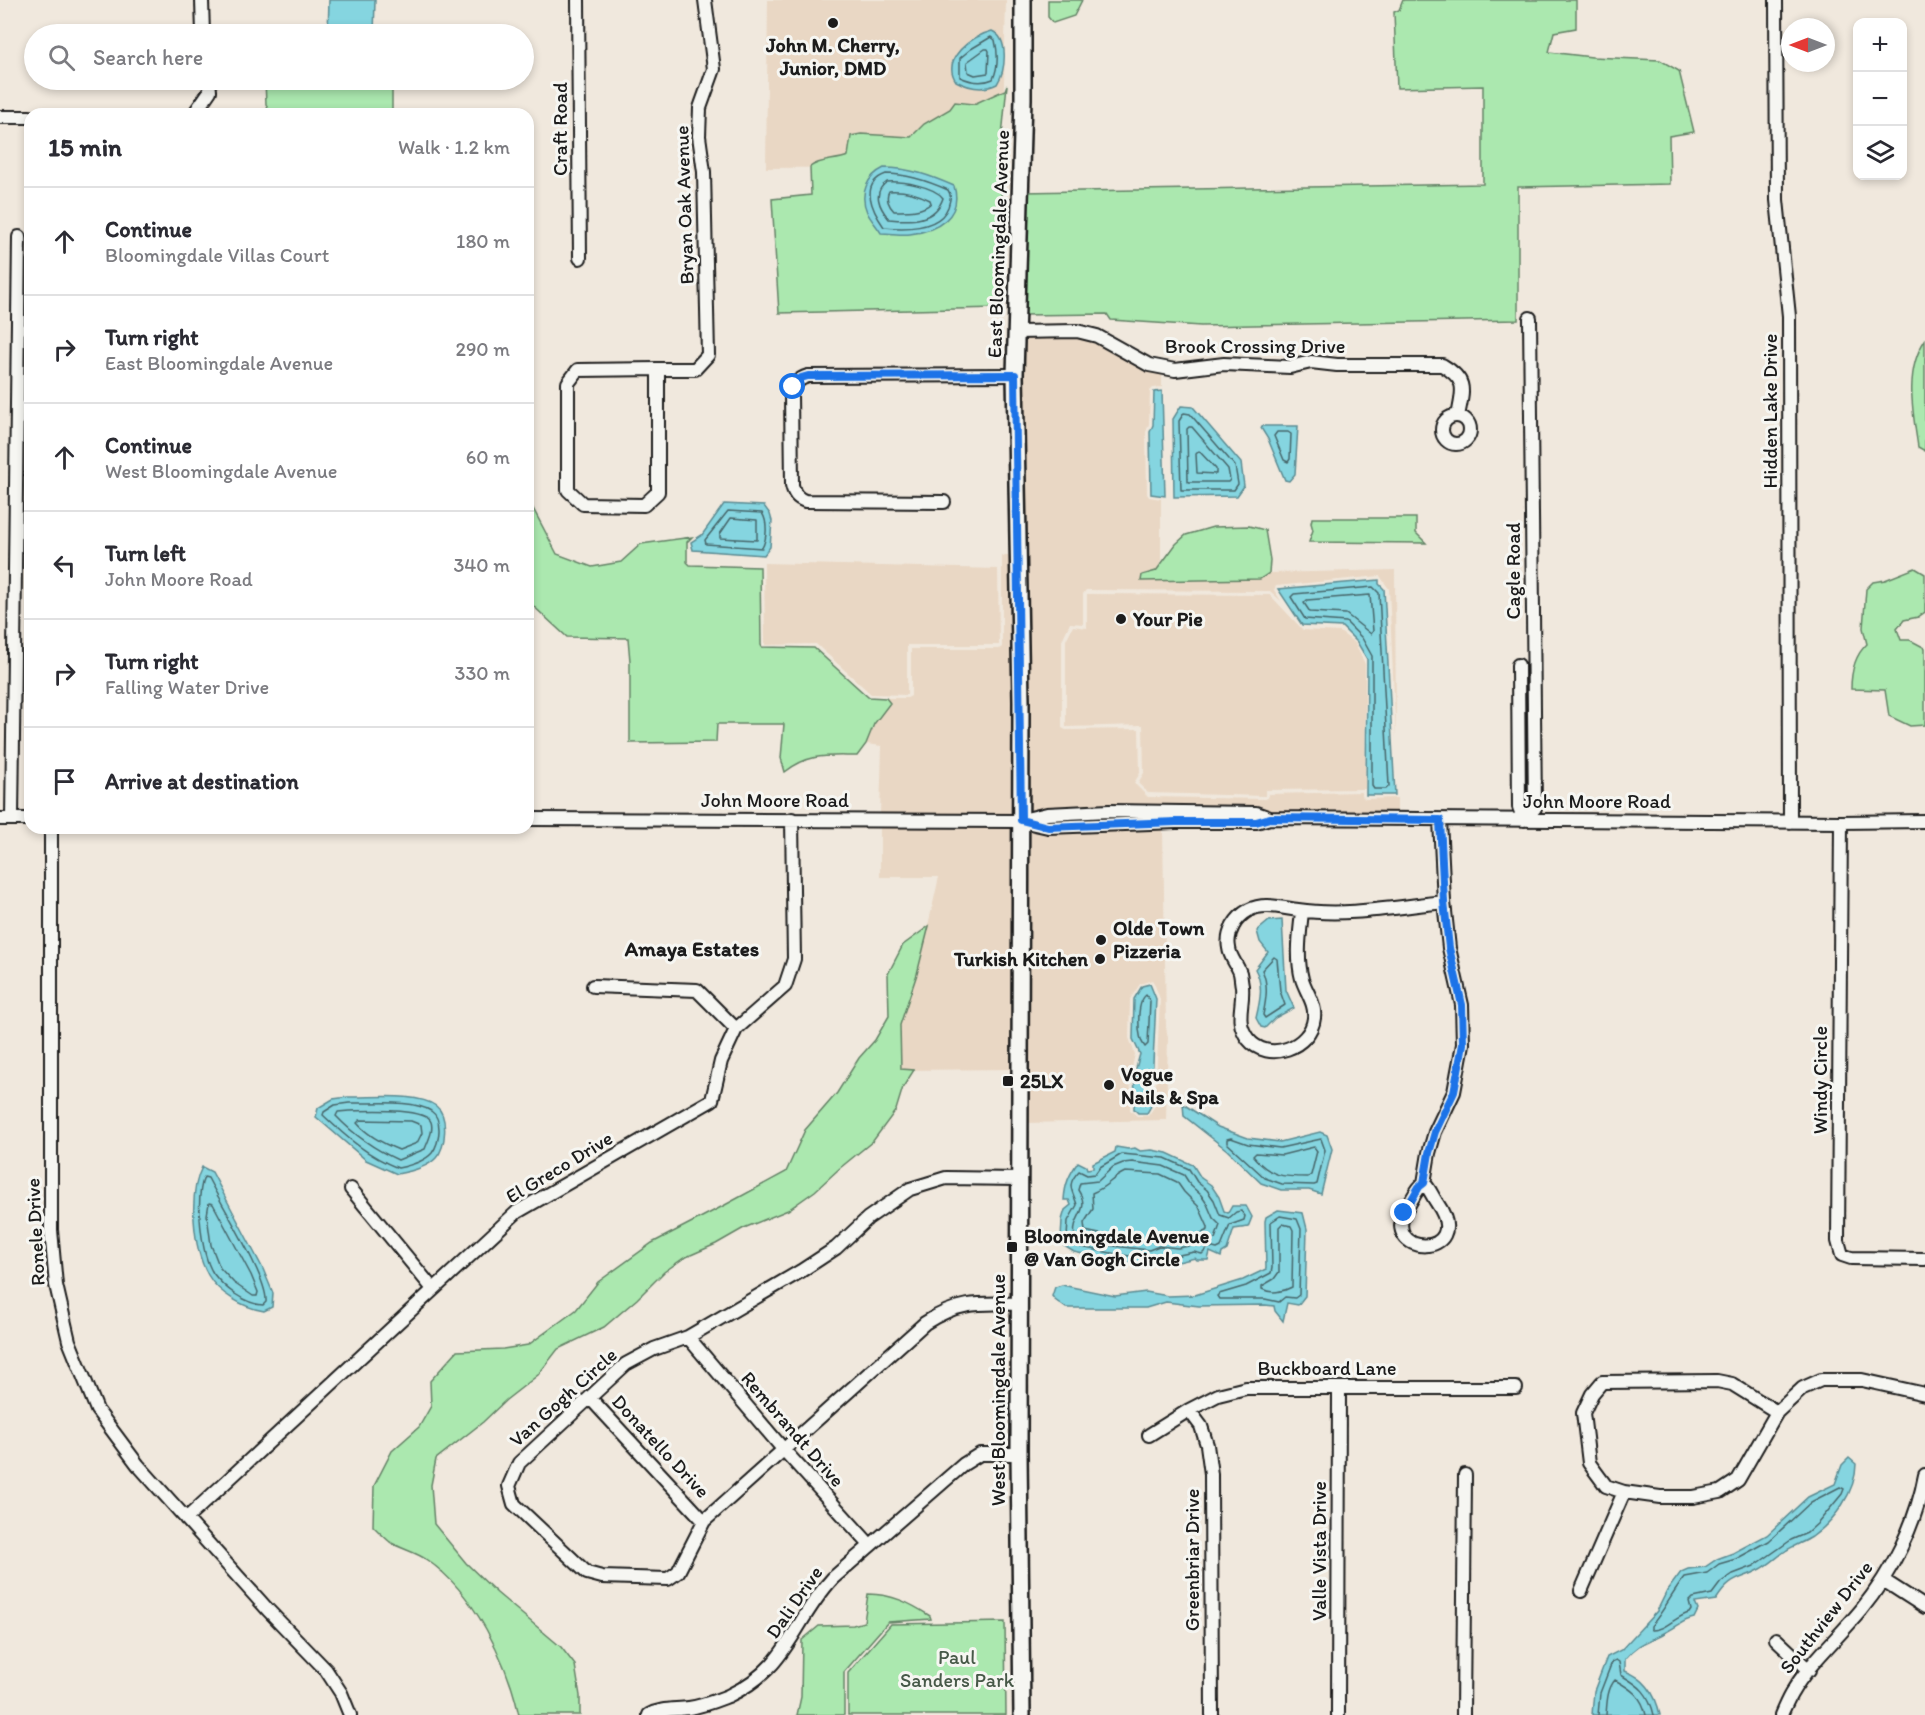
<!DOCTYPE html>
<html lang="en">
<head>
<meta charset="utf-8">
<style>
	body { margin:0; font-family:Itim,sans-serif; background:#f2f2f3; color:#2b2b33 }
	.controls { position:absolute; right:18px; top:18px; display:grid; overflow:hidden; border-radius:12px; box-shadow:0 3px 9px #0003 }
	.controls button { width:54px; height:54px; display:grid; place-items:center; padding:0; border:0; border-bottom:2px solid #e1e1e2; background:#fff; color:#2b2b33; font:30px sans-serif }
	.compass { position:absolute; left:1781px; top:18px; width:54px; height:54px; border-radius:50%; background:#fff; box-shadow:0 3px 9px #0003; rotate:270deg }
	.stop { position:absolute; width:18px; height:18px; margin:-14px; border:4px solid #1a73e8; border-radius:50%; background:#fff }
	.stop.end { background:#1a73e8; border-color:#fff; box-shadow:0 2px 6px #0008 }
	.list { margin:0; padding:0; list-style:none }
	h2 { display:flex; justify-content:space-between; align-items:center; height:78px; margin:0; padding:0 24px; font-size:26px }
	h2 small { font-size:20px; font-weight:400; color:#7c7c81 }
	.list li { display:grid; grid-template-columns:39px 1fr auto; gap:18px; align-items:center; box-sizing:border-box; height:108px; padding:0 24px; border-top:2px solid #e1e1e2 }
	.list b { display:block; font-size:22px; white-space:nowrap }
	.list p { margin:0; font-size:20px; white-space:nowrap; color:#7c7c81 }
	.list em { font-size:20px; font-style:normal; color:#7c7c81 }
	.icon { flex:none; width:33px; height:33px; fill:none; stroke:currentColor; stroke-width:2; stroke-linecap:round; stroke-linejoin:round }
	.map { position:relative; flex:none; width:1925px; height:1715px; overflow:hidden }
	.search { position:absolute; background:#fff; box-shadow:0 3px 9px #0003; left:24px; top:24px; width:510px; height:66px; display:flex; align-items:center; gap:15px; box-sizing:border-box; padding:0 21px; border-radius:33px; color:#7c7c81; font-size:22px }
	.panel { position:absolute; background:#fff; box-shadow:0 3px 9px #0003; left:24px; top:108px; width:510px; height:726px; border-radius:18px }
	.map>svg:first-child { display:block }
	.built { fill:#e9d7c4; fill-rule:evenodd }
	.green { fill:#abe8af; stroke:#648266; stroke-width:1.5 }
	.water { fill:#85d5e0; stroke:#5b8b92; stroke-width:1.5 }
	.lines { fill:none; stroke-linecap:round; stroke-linejoin:round }
	.shore { stroke:#46666a; stroke-width:1.5 }
	.minor-casing { stroke:#1c1c1c; stroke-width:16 }
	.major-casing { stroke:#1c1c1c; stroke-width:20 }
	.minor { stroke:#f6f6f2; stroke-width:12 }
	.major { stroke:#f6f6f2; stroke-width:15 }
	.route { stroke:#1a73e8; stroke-width:8 }
	.poi-dot { fill:#1c1c1c; stroke:#f6f6f2; stroke-width:2 }
	.labels { text-anchor:middle; dominant-baseline:central; stroke-width:6; stroke-linejoin:round; paint-order:stroke }
	.poi-label { font-size:20px; font-weight:bold; fill:#1c1c1c; stroke:#f6f6f2; text-anchor:start }
	.street-label { font-size:20px; fill:#1c1c1c; stroke:#f6f6f2 }
	.park-label { font-size:20px; fill:#475948; stroke:#f6f6f2 }
	.neighbourhood-label { font-size:21px; font-weight:bold; fill:#1c1c1c; stroke:#f6f6f2 }
</style>
</head>
<body>
<div class="map">
<svg width="1925" height="1715" viewBox="0 0 1925 1715">
	<rect width="100%" height="100%" fill="#f0e8dd"/>
	<filter id="ink" filterUnits="userSpaceOnUse"><feTurbulence type="fractalNoise" baseFrequency=".0167" numOctaves="2"/><feDisplacementMap in="SourceGraphic" scale="12" xChannelSelector="R" yChannelSelector="G"/><feConvolveMatrix kernelMatrix="1 2 1 2 8 2 1 2 1" color-interpolation-filters="sRGB"/></filter>
	<g filter="url(#ink)">
		<path class="built" d="M768,0H1006L1002,166L766,168Z
			M1076,335L1095,340L1162,372V387L1153,388L1150,391L1149,424L1146,432L1147,494L1149,497L1161,499V564L1156,571L1142,575L1260,579L1269,573L1395,570L1396,738L1389,589L1380,576L1276,586L1274,590L1281,601L1270,591L1086,590L1083,594V624L1070,623L1062,640V728L1066,730L1139,729L1140,773L1134,783L1148,797L1265,799L1268,798L1269,794L1362,792V796L1365,799L1397,798V815H1026L1021,336Z
			M1002,556H1012L1016,816L880,815L882,746L866,744L874,724L889,703L886,698H907L911,696V649H999L1002,647Z
			M764,563L998,569L999,645H907V695L871,694L816,644L765,645Z
			M1087,594L1270,595L1303,630L1340,632L1355,643L1365,664V789L1265,790V796L1148,793L1138,783L1144,773L1143,725L1066,727V640L1073,626L1087,628Z
			M880,824L1016,825V1069L901,1070L900,1025L917,974L939,877H880Z
			M1026,826L1163,827L1166,1027L1168,1038L1166,1120L1024,1123ZM1152,980L1154,983L1160,999L1155,1106L1148,1116H1137L1130,1110L1131,1072L1135,1054L1129,1038L1130,999L1140,984Z"/>
		<path class="green" d="M1048,0H1082L1074,16L1053,23L1048,17Z
			M1403,0H1576V28L1554,32L1549,52L1592,57L1660,60L1679,71L1694,132L1669,136L1670,184L1518,187V320L1201,326L1111,320L1107,314L1021,315L1024,192L1483,184V86L1397,88L1394,12L1399,10Z
			M265,80H392V114H270L266,104Z
			M1007,85L1002,136L999,308L779,313L772,199L811,195L810,167C820,159 836,161 848,156L851,136L861,134L911,137L924,124L950,109L955,102L974,104L1005,90Z
			M1925,340V451L1918,447C1913,413 1904,371 1925,340Z
			M528,499L557,554L592,567L621,562L641,544L692,537L687,542V562L690,565L760,567L761,645L762,647L814,648L868,697L886,698L890,703L874,724L866,744L857,756C828,756 809,753 785,772L781,758L784,724H717L716,742L630,743V661L628,638L567,637L530,603L528,598Z
			M1312,518H1416V533L1426,543L1309,542L1313,530L1311,523Z
			M1249,526L1265,530L1270,560L1269,573L1260,579L1141,581L1142,575L1156,571L1176,544L1186,535L1213,527Z
			M1915,568L1925,574V612L1918,617L1904,620L1897,629L1901,640H1910L1925,648V725L1910,726L1889,716L1885,690L1851,689C1851,672 1854,656 1867,644L1863,628L1866,589L1873,582L1885,580Z
			M929,926L917,974L900,1025L901,1069L914,1070L903,1087L896,1110L873,1141L840,1168L815,1191L788,1210L744,1228L716,1244L684,1258L664,1272L637,1299L604,1327L558,1349L538,1375L506,1400L483,1422L436,1459L431,1485L434,1524L466,1563L497,1593L561,1647L575,1665L580,1696V1715H519C507,1661 474,1592 427,1560C416,1552 401,1549 390,1542C384,1537 378,1531 373,1526L374,1486L392,1451L419,1427L431,1406L430,1381L457,1351L503,1349L528,1345L576,1310L598,1282L652,1243L725,1205L786,1172L805,1130L837,1093L859,1058L875,1040L889,1016L888,974L903,945Z
			M868,1594C892,1594 910,1603 930,1616L931,1619L888,1622L844,1672V1715H797L801,1697L802,1640L819,1626L853,1625L864,1622Z
			M1005,1622L1006,1715H848V1673L891,1624Z"/>
		<path class="water" d="M329,0H375L374,34H328Z
			M992,31C1009,38 1006,70 997,84C983,91 969,88 956,81C941,59 971,36 992,31Z
			M884,168C910,168 931,176 954,186C963,216 937,231 910,234C901,235 891,233 881,233C877,226 870,219 867,212C859,194 867,176 884,168Z
			M1162,391L1165,496L1151,494L1150,432L1153,425L1154,392Z
			M1181,406L1193,407L1241,463L1244,486L1237,496L1174,497L1173,419Z
			M1262,426H1298L1295,474L1289,481L1285,480L1268,439L1261,428Z
			M724,504L764,506L770,514L772,521L770,547L764,555L693,550L691,542L702,535Z
			M1379,580V584L1384,589L1395,795H1366L1367,659L1357,642L1342,627L1302,625L1278,589Z
			M1282,920L1286,990L1294,1008L1275,1018L1265,1028L1261,1027L1256,1018C1260,1001 1264,985 1255,969L1268,952L1260,942L1257,931L1269,921Z
			M1150,984L1156,999L1151,1106L1147,1113H1138L1134,1109L1135,1072L1140,1054L1133,1039L1134,999L1142,986Z
			M348,1097C371,1098 417,1092 436,1106C449,1116 446,1147 436,1158C428,1167 408,1172 397,1174L366,1160L316,1117L318,1108L333,1099Z
			M1183,1104L1218,1127L1248,1138L1280,1142L1320,1132L1327,1135L1332,1149L1321,1194L1309,1190H1281L1261,1183L1227,1150L1184,1116Z
			M1116,1147L1128,1149L1135,1148L1140,1151L1152,1150L1167,1153L1193,1165L1201,1178L1211,1185L1219,1197L1224,1211L1228,1213L1232,1206H1246L1252,1217L1248,1227L1234,1229L1227,1250L1222,1253L1221,1257L1210,1252L1208,1260H1197L1195,1258L1174,1263L1160,1260L1153,1264L1121,1262L1074,1252L1064,1246L1061,1239L1062,1220L1065,1210L1071,1205L1069,1200H1064C1065,1184 1069,1175 1078,1162L1086,1166L1087,1169L1093,1168V1163L1115,1152Z
			M202,1167L212,1172L263,1269L273,1293L272,1307L264,1311C244,1308 218,1293 208,1275C193,1248 188,1194 202,1167Z
			M1278,1210L1303,1213L1307,1229L1305,1296L1298,1305L1287,1303L1283,1321L1275,1311L1274,1306L1265,1305L1199,1306L1166,1302L1146,1308H1066L1055,1300L1052,1296L1055,1287L1062,1285L1115,1296L1146,1292L1168,1296L1195,1295L1243,1280L1266,1269L1265,1221L1266,1217Z
			M1849,1458L1856,1464C1856,1492 1834,1521 1812,1537C1804,1542 1795,1545 1787,1550C1778,1556 1770,1564 1761,1569C1739,1581 1731,1576 1716,1600L1695,1603L1698,1610L1694,1618C1683,1620 1678,1626 1668,1631C1650,1642 1640,1641 1625,1659V1671C1645,1678 1656,1695 1660,1715H1592L1594,1691L1607,1657L1621,1650L1657,1611L1667,1591L1681,1572L1688,1569L1705,1567L1717,1559L1733,1553L1767,1535L1808,1497L1835,1484L1842,1465Z"/>
		<g class="lines">
			<path class="shore" d="M991,37L995,40C998,53 998,68 993,79C982,84 971,82 960,77V58L971,49Z
				M985,49H988L989,51L988,73L975,75L968,72L967,62Z
				M886,174C908,174 928,181 948,190C952,196 950,200 948,207C939,230 904,229 884,227C872,210 859,184 886,174Z
				M887,182C902,181 934,186 943,198C935,222 910,221 889,219C879,207 872,192 887,182Z
				M889,191C902,190 918,194 930,200L931,203C922,212 907,211 894,211C889,206 885,198 889,191Z
				M1184,413L1190,414L1235,466L1238,484L1234,490H1181L1179,421Z
				M1189,427H1192L1228,469L1230,480L1228,482H1188L1187,429Z
				M1277,432H1288L1291,434L1290,459L1288,462L1284,460L1274,436Z
				M1199,451L1216,469V474L1197,473L1196,454Z
				M728,511L762,513C768,522 767,539 762,548L706,544L705,540Z
				M731,518L757,520V540L720,538V534Z
				M1373,587L1379,593L1389,786L1386,789H1374L1372,786V656L1362,638L1346,622L1305,619L1291,597L1294,594Z
				M1370,595L1373,631L1371,634L1346,614L1310,612L1304,603L1307,600Z
				M1274,957L1277,959L1280,991L1285,1005L1265,1018L1263,1015C1266,1000 1269,985 1262,970Z
				M1146,995L1150,1001L1148,1044L1145,1047C1137,1038 1136,1003 1146,995Z
				M349,1103C372,1104 412,1099 431,1111C443,1119 440,1142 432,1153C425,1161 408,1166 398,1168C368,1156 347,1138 323,1115L324,1112L335,1105Z
				M349,1111C363,1111 425,1107 431,1122C434,1130 428,1141 425,1149L398,1160C374,1149 355,1136 336,1116L338,1112Z
				M360,1120L411,1121L421,1125L422,1133L417,1143L399,1150C384,1144 368,1136 357,1123Z
				M1231,1138L1248,1144L1280,1148L1321,1139L1325,1150L1317,1184L1314,1185L1282,1184L1265,1178L1227,1143V1139Z
				M1314,1147L1317,1151L1311,1175L1308,1177C1283,1177 1270,1177 1253,1156L1256,1153L1282,1155Z
				M1122,1154L1165,1158L1189,1169L1197,1182L1207,1190L1214,1200L1220,1215L1229,1218L1236,1212L1241,1211L1245,1216L1244,1220L1230,1225L1221,1247L1217,1249L1209,1247L1202,1254L1194,1252L1174,1256L1160,1254L1151,1258L1121,1255L1076,1246L1069,1242L1067,1237L1068,1221L1077,1205C1073,1190 1065,1186 1079,1171L1087,1175L1095,1174L1100,1167Z
				M1132,1162L1163,1166L1184,1175L1191,1186L1201,1195L1207,1204L1213,1218L1220,1225L1215,1239L1206,1240L1199,1244L1178,1248L1159,1246L1149,1250L1096,1244L1075,1237C1071,1215 1092,1212 1078,1190L1080,1183L1098,1181L1113,1167L1123,1163Z
				M1125,1172L1160,1174L1177,1182L1184,1192L1199,1207L1208,1227V1230L1197,1235L1176,1239L1159,1237L1148,1240L1123,1239L1085,1231L1084,1223L1093,1209L1092,1193C1108,1187 1111,1178 1125,1172Z
				M204,1177L208,1178C221,1204 268,1278 266,1302L263,1305C245,1304 224,1288 213,1273C201,1254 195,1198 204,1177Z
				M209,1203L213,1204L251,1275L258,1292L257,1296H253L234,1283L220,1268L211,1245L207,1215Z
				M1280,1216L1297,1219L1301,1229L1299,1295L1295,1298L1285,1297L1279,1302L1265,1299H1219L1217,1296L1219,1294L1246,1286L1271,1273L1272,1268L1271,1222Z
				M1282,1224L1291,1226L1293,1230L1292,1287C1283,1292 1271,1294 1262,1289V1286L1274,1279L1279,1272V1227Z
				M1840,1487L1844,1489L1842,1494L1818,1523L1807,1533L1791,1540L1754,1566L1733,1574L1721,1582L1712,1594L1693,1598L1689,1602L1691,1610L1689,1613C1676,1616 1665,1631 1651,1630V1626C1664,1611 1672,1593 1685,1577L1707,1573L1719,1564L1736,1559L1769,1541L1811,1502Z
				M1598,1715L1600,1693L1612,1662L1616,1660L1619,1662L1621,1675C1640,1686 1649,1693 1654,1715
				M1606,1715C1607,1703 1607,1689 1615,1680C1631,1689 1642,1696 1646,1715"/>
			<g class="minor-casing">
				<path id="minor" d="M202,0L203,34
					M578,0L580,258
					M1776,0L1777,200L1789,316L1790,822
					M194,114L210,91L209,80
					M0,117H30
					M1016,332L1077,331L1097,336L1149,365L1175,370L1224,364L1290,367L1311,362L1337,365H1442C1468,380 1463,390 1458,416
					M658,369V492L644,505L583,504L568,490V383L578,370Z
					M658,369H695L708,355L704,172L699,136L700,108L714,69L705,0
					M1442 430a14 14 0 1 1 28 0a14 14 0 1 1-28 0Z
					M944,502L805,501C797,498 794,494 792,485L791,393C794,384 798,379 808,376L1015,375
					M1518,665L1519,807L1524,820L1535,808L1530,318
					M0,819H30
					M12,819L19,237
					M528,819L1021,821L1048,827L1176,822H1256L1270,818L1841,822L1925,821
					M1022,820L1047,814L1109,811L1256,813L1270,818
					M1841,822L1838,1241L1842,1255L1851,1258L1925,1259
					M51,828V1230L56,1285L69,1341L97,1410L138,1465L268,1610L326,1670L341,1693L350,1715
					M1302,911C1300,933 1296,956 1302,979C1306,992 1316,1004 1314,1018C1311,1047 1268,1064 1248,1039C1234,1020 1244,1007 1242,986C1241,982 1241,977 1240,973C1237,964 1230,958 1229,948C1226,933 1236,917 1249,910C1264,902 1282,908 1298,910C1346,917 1396,907 1444,902
					M593,986L697,990L736,1029
					M1424,1183C1430,1189 1432,1196 1437,1203C1476,1260 1375,1258 1408,1206C1413,1198 1417,1188 1424,1183L1429,1153L1435,1132L1454,1092L1463,1044L1462,1005L1449,948L1444,902L1440,820
					M351,1189L433,1289
					M1018,1304C979,1303 959,1301 925,1323L704,1521L678,1572L668,1579L602,1577L587,1573L514,1504L509,1486L519,1463L626,1364L654,1349L688,1337L801,1271L836,1248L868,1218L910,1189L946,1178L1019,1179
					M688,1337L783,1449L870,1545
					M590,1398L704,1521
					M1189,1410L1201,1426L1207,1445L1211,1474L1212,1715
					M1777,1412L1732,1384L1717,1381L1602,1382L1592,1394L1583,1413L1589,1463L1606,1486L1624,1492L1660,1497H1693L1720,1492L1738,1480L1777,1412L1803,1388L1821,1380H1862L1925,1394
					M1149,1435L1189,1410L1218,1395L1246,1388H1516
					M186,1519L517,1212L712,1100L721,1061L736,1029L785,986L794,959L792,819
					M1883,1580L1925,1607
					M1581,1591L1624,1492
					M1776,1639L1809,1670
					M649,1715C661,1708 675,1710 689,1708C703,1706 715,1701 728,1696C790,1667 792,1622 833,1578L964,1464L980,1454H1019
					M1338,1715L1339,1388
					M1463,1715L1465,1475
					M1781,1715C1784,1708 1787,1701 1791,1694C1809,1663 1838,1638 1861,1610C1892,1572 1916,1524 1925,1475"/>
			</g>
			<g class="major-casing">
				<path id="major" d="M1022,1715L1019,1454L1021,701L1015,375L1023,99V0"/>
			</g>
			<use href="#minor" class="minor"/>
			<use href="#major" class="major"/>
		</g>
	</g>
	<g class="lines" filter="url(#ink)">
		<path class="route" d="M793,387L801,378L808,376L1015,375L1021,820L1048,827L1176,822H1256L1270,818L1440,820L1444,902L1449,948L1462,1005L1463,1044L1454,1092L1435,1132L1429,1153L1424,1183L1419,1187L1404,1213"/>
	</g>
	<g class="poi-dot">
		<circle cx="833" cy="23" r="6"/>
		<circle cx="1121" cy="619" r="6"/>
		<circle cx="1101" cy="940" r="6"/>
		<circle cx="1100" cy="959" r="6"/>
		<rect x="1002" y="1075" width="12" height="12" rx="3"/>
		<circle cx="1109" cy="1085" r="6"/>
		<rect x="1006" y="1241" width="12" height="12" rx="3"/>
	</g>
	<g class="labels">
		<g class="poi-label">
			<text x="833" y="45" text-anchor="middle">John M. Cherry,<tspan x="833" dy="23">Junior, DMD</tspan></text>
			<text x="1133" y="619">Your Pie</text>
			<text x="1113" y="928">Olde Town<tspan x="1113" dy="23">Pizzeria</tspan></text>
			<text x="1088" y="959" text-anchor="end">Turkish Kitchen</text>
			<text x="1121" y="1074">Vogue<tspan x="1121" dy="23">Nails &amp; Spa</tspan></text>
			<text x="1020" y="1081">25LX</text>
			<text x="1024" y="1236">Bloomingdale Avenue<tspan x="1024" dy="23">@ Van Gogh Circle</tspan></text>
		</g>
		<g class="street-label">
			<text transform="translate(560 129) rotate(-90)">Craft Road</text>
			<text transform="translate(684 205) rotate(-92)">Bryan Oak Avenue</text>
			<text transform="translate(998 244) rotate(-88)">East Bloomingdale Avenue</text>
			<text x="1255" y="346">Brook Crossing Drive</text>
			<text transform="translate(1770 411) rotate(-90)">Hidden Lake Drive</text>
			<text transform="translate(1513 571) rotate(-90)">Cagle Road</text>
			<text x="775" y="800">John Moore Road</text>
			<text x="1597" y="801">John Moore Road</text>
			<text transform="translate(1820 1080) rotate(-90)">Windy Circle</text>
			<text transform="translate(559 1167) rotate(-31)">El Greco Drive</text>
			<text transform="translate(35 1232) rotate(-93)">Ronele Drive</text>
			<text x="1327" y="1368">Buckboard Lane</text>
			<text transform="translate(998 1390) rotate(-90)">West Bloomingdale Avenue</text>
			<text transform="translate(563 1397) rotate(-42)">Van Gogh Circle</text>
			<text transform="translate(793 1429) rotate(49)">Rembrandt Drive</text>
			<text transform="translate(661 1446) rotate(47)">Donatello Drive</text>
			<text transform="translate(1319 1551) rotate(-90)">Valle Vista Drive</text>
			<text transform="translate(1192 1560) rotate(-90)">Greenbriar Drive</text>
			<text transform="translate(794 1602) rotate(-55)">Dali Drive</text>
			<text transform="translate(1826 1617) rotate(-52)">Southview Drive</text>
		</g>
		<g class="park-label">
			<text x="957" y="1657">Paul<tspan x="957" dy="23">Sanders Park</tspan></text>
		</g>
		<g class="neighbourhood-label">
			<text x="692" y="948">Amaya Estates</text>
		</g>
	</g>
</svg>
<div class="controls">
<button>+</button>
<button>−</button>
<button><svg class="icon" aria-label="layers" viewBox="0 0 24 24"><path d="M12 4l9 5-9 5-9-5zM3 14l9 5 9-5"/></svg></button>
</div>
<svg class="compass" viewBox="-18 -18 36 36"><path d="M0-13l5 13h-10z" fill="#e53935"/><path d="M0 13l5-13h-10z" fill="#7c7c81"/></svg>
<div class="stop" style="left:793px;top:387px"></div>
<div class="stop end" style="left:1404px;top:1213px"></div>
<div class="search"><svg class="icon" aria-label="search" viewBox="0 0 24 24"><circle cx="10" cy="10" r="6"/><path d="M15 15l6 6"/></svg>Search here</div>
<section class="panel">
<h2>15 min<small>Walk · 1.2 km</small></h2>
<ul class="list">
<li><svg class="icon" aria-label="ahead" viewBox="0 0 24 24"><path d="M12 20V5M6 11l6-6 6 6"/></svg><div><b>Continue</b><p>Bloomingdale Villas Court</p></div><em>180 m</em></li>
<li><svg class="icon" aria-label="right" viewBox="0 0 24 24"><path d="M7 20v-9h11M14 6l5 5-5 5"/></svg><div><b>Turn right</b><p>East Bloomingdale Avenue</p></div><em>290 m</em></li>
<li><svg class="icon" aria-label="ahead" viewBox="0 0 24 24"><path d="M12 20V5M6 11l6-6 6 6"/></svg><div><b>Continue</b><p>West Bloomingdale Avenue</p></div><em>60 m</em></li>
<li><svg class="icon" aria-label="left" viewBox="0 0 24 24"><path d="M17 20v-9H6M10 6l-5 5 5 5"/></svg><div><b>Turn left</b><p>John Moore Road</p></div><em>340 m</em></li>
<li><svg class="icon" aria-label="right" viewBox="0 0 24 24"><path d="M7 20v-9h11M14 6l5 5-5 5"/></svg><div><b>Turn right</b><p>Falling Water Drive</p></div><em>330 m</em></li>
<li><svg class="icon" aria-label="arrive" viewBox="0 0 24 24"><path d="M6 21V4h12l-3 4 3 4H6"/></svg><div><b>Arrive at destination</b></div></li>
</ul>
</section>
</div>
</body>
</html>
